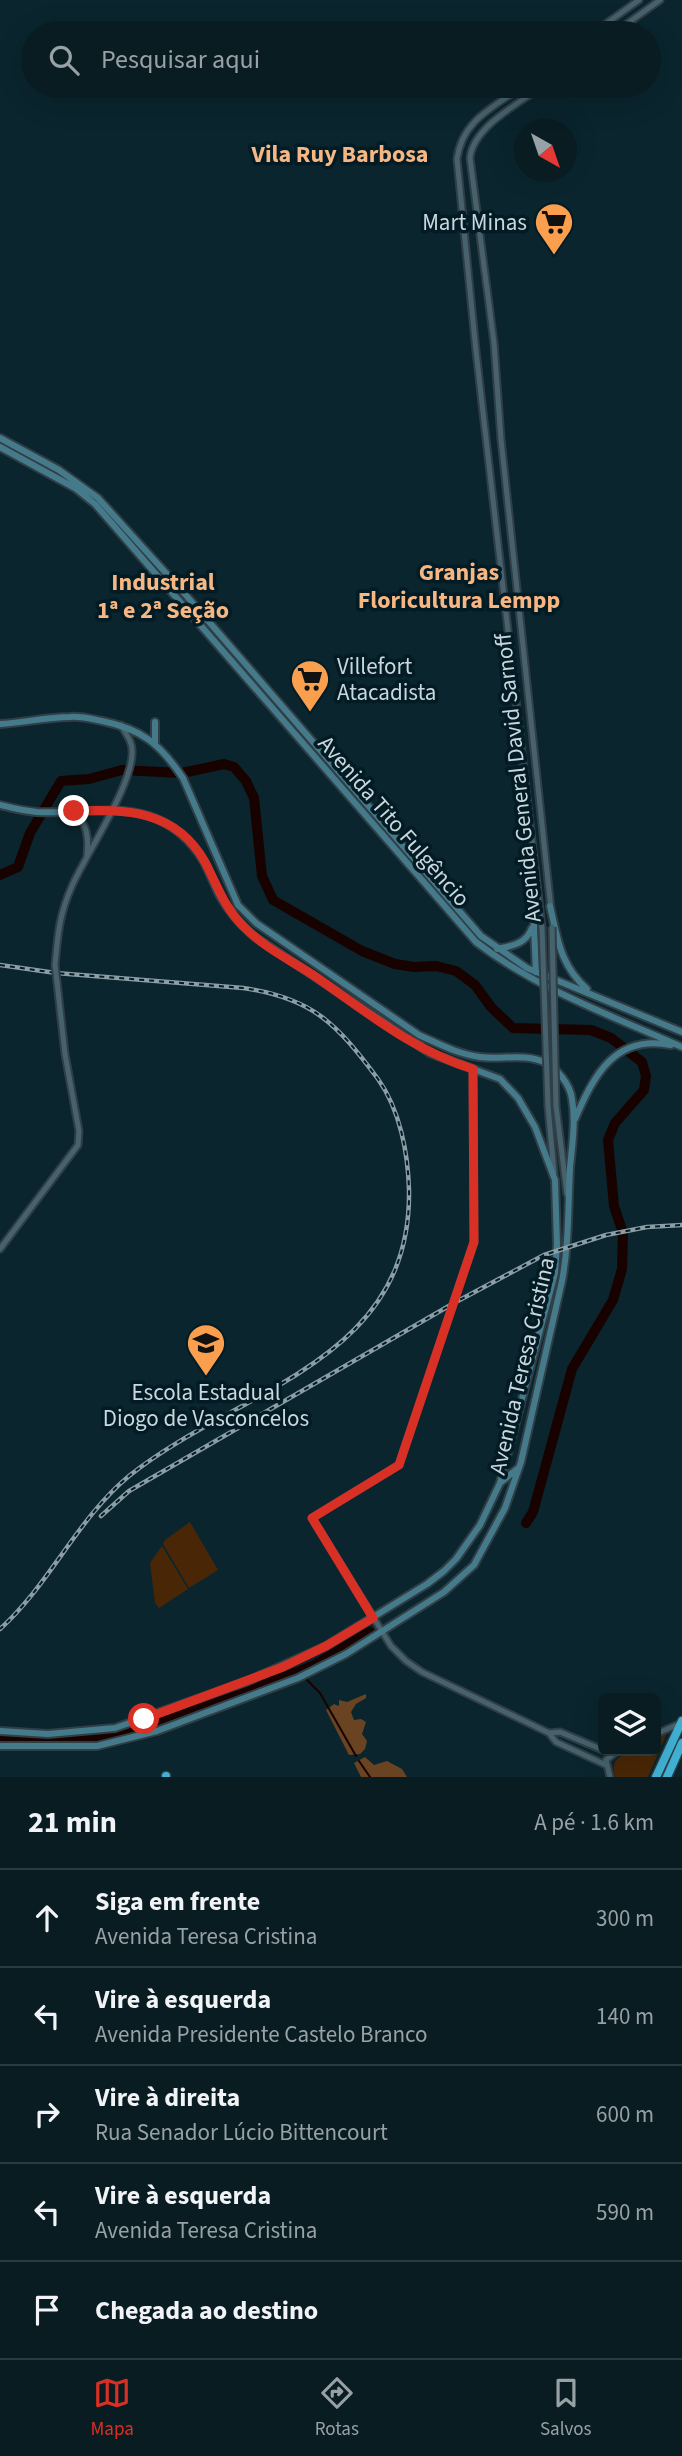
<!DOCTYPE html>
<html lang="pt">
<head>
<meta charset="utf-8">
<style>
	body { margin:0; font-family:"Source Sans 3",sans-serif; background:#11252a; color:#f1f3f6 }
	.controls { position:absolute; right:21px; bottom:21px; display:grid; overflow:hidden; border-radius:10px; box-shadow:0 7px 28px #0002 }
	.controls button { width:63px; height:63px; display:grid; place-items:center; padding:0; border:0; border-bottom:2px solid #293a40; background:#081c22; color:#f1f3f6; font:35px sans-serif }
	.compass { position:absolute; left:514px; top:119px; width:63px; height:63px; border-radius:50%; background:#081c22; box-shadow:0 7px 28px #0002; rotate:140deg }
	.stop { position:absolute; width:21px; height:21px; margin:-16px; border:5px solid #d93025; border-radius:50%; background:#fff }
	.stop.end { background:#d93025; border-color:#fff; box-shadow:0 2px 7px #0008 }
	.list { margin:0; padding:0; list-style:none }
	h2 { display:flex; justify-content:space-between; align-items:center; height:91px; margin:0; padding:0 28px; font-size:30px }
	h2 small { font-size:23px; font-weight:400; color:#98a1a5 }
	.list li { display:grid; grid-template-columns:46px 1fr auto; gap:21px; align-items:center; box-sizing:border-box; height:98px; padding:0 28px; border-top:2px solid #293a40 }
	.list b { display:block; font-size:26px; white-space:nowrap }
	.list p { margin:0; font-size:23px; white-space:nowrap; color:#98a1a5 }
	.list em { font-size:23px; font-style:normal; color:#98a1a5 }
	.icon { flex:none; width:38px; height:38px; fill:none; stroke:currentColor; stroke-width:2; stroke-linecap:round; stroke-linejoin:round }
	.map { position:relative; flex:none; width:682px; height:1777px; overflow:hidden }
	.search { position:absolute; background:#081c22; box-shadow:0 7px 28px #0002; left:21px; right:21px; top:21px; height:77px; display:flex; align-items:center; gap:18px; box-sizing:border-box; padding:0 24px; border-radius:38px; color:#98a1a5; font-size:26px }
	.sheet { height:581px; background:#081c22 }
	nav { display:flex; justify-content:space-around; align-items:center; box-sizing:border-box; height:98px; border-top:2px solid #293a40; background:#081c22; font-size:19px; color:#98a1a5 }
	nav a { display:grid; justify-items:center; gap:4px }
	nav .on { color:#d93025 }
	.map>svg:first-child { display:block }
	.green { fill:#492706 }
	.forest { fill:#6a4422 }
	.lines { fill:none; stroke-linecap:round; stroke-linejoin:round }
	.stream { stroke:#170200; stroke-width:2 }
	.river { stroke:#170200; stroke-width:10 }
	.tertiary-casing { stroke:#303e46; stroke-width:9 }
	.secondary-casing { stroke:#303e46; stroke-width:10 }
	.motorway-casing { stroke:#303e46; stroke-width:11 }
	.tertiary { stroke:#47626c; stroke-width:5 }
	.secondary { stroke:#457a8b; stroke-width:6 }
	.motorway { stroke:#40b1d4; stroke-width:8 }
	.rail-casing { stroke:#8c9ea5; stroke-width:4.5 }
	.rail { stroke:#021b24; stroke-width:2; stroke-dasharray:5; stroke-linecap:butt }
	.tertiary-bridge-casing { stroke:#303e46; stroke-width:9; stroke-linecap:butt }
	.tertiary-bridge { stroke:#47626c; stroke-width:5 }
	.route { stroke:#d93025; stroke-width:9 }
	.labels { text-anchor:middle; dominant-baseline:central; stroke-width:7; stroke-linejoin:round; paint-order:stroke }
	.poi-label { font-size:23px; fill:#cad8de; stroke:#021b24; text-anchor:end }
	.street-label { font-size:23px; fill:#cad8de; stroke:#021b24 }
	.neighbourhood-label { font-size:24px; font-weight:bold; fill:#f7b783; stroke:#021b24 }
</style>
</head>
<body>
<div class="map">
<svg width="682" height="1777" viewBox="0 0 682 1777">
	<rect width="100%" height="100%" fill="#0a252e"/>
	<path class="green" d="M190,1522L218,1570L189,1588L163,1544L165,1540Z
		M162,1546L188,1589L159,1608L155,1603L150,1563Z
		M665,1733L666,1735L648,1777H615C607,1750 638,1751 656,1751V1738Z"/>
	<path class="forest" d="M366,1694V1698L356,1704L351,1712L354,1720L361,1719L366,1722L362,1734L367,1741L365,1749L360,1754L349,1755L326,1710L334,1704L339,1706V1700L347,1702Z
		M365,1757L374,1765L387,1761L402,1769L407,1777H361L354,1763Z"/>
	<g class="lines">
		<path class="stream" d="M307,1680L320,1693L356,1756
			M359,1761L370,1777"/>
		<path class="river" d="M0,875L18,867L30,833L61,781L89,779L122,770L182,773L224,764L234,767L246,781L254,798L262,876L273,900L362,951L395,964L414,967L436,966L456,971L475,985L491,1007L513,1028L591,1030L611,1038L642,1062L646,1076L644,1090L615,1123L608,1140L614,1206L623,1233L622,1269L613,1300L572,1369L533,1512L526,1523
			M0,1739L49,1742L107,1738L137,1731L298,1672L316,1664L370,1632"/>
		<g class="tertiary-casing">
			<path id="tertiary" d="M593,33L639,0
				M614,33L660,0
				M523,86C494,107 462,120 457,159L476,351L542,928
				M543,86C519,103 473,127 470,158L494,343L501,439L551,909
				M74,811C87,825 89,836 87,855
				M55,965C58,934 59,915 72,886C85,855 141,774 131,744C129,737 124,731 121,725
				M473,1069L474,1242L399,1465L312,1518L391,1646L406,1661L422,1672L549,1733L556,1742L606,1765
				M548,1106L554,1173
				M556,1106L567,1194
				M0,1249L78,1145L79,1131L65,1054L57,982
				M549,1733L560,1732L603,1750
				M656,1734L681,1723
				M610,1777L606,1760L617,1751"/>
		</g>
		<g class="secondary-casing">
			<path id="secondary" d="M0,438L59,470L98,498L184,593L481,936L527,968L682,1032
				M0,447L75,488L95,504L476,942C537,989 612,1016 682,1047
				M155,722V744
				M0,724C23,723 46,717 70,717C80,716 92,719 102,721C142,729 160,744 183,778L238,905L256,923L419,1035C439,1044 458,1054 480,1057C501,1060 523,1053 544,1062C557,1068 570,1084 572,1099C576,1121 572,1146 570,1168C568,1206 569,1244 562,1281L521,1462L505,1508L474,1565L444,1592L346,1654L298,1678L157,1731L97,1746H0
				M0,805C12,808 24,811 37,812C93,815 149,795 192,845C206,860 211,879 220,896C229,912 241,925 255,937L430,1053L500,1079L518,1098L535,1127L555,1180L557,1245L555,1273L500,1483L480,1525L456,1559L444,1571L427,1584L326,1646L248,1681L115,1728L48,1734L0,1731
				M550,906C558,940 560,965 587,989
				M497,949C512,946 526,944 532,928
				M536,972L533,904L537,887
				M575,1119C594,1075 615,1034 671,1045
				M500,1483L517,1469"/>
		</g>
		<g class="motorway-casing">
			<path id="motorway" d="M166,1777V1776
				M656,1777L682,1721
				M667,1777L682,1743"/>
		</g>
		<use href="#tertiary" class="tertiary"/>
		<use href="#secondary" class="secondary"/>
		<use href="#motorway" class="motorway"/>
		<g class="rail-casing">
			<path id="rail" d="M0,965L56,973L243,988C313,998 337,1024 378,1079C400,1110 408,1153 409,1190C412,1363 237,1389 129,1476C77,1519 50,1584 0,1629
				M101,1516L129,1491L454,1303L544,1255L606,1235L647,1227L682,1225"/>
		</g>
		<use href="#rail" class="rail"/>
		<g class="tertiary-bridge-casing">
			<path id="tertiary-bridge" d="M552,927L556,1106
				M542,928L548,1106
				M55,965L57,982"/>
		</g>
		<use href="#tertiary-bridge" class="tertiary-bridge"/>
	</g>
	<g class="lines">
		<path class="route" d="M74,811C126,809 176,810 205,862C217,885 224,907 243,926C262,946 290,960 313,975C364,1010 413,1051 473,1069L474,1242L399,1465L312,1518L373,1618L326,1646L283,1667L144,1719"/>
	</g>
	<defs>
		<g id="supermarket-pin" transform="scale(2.0125)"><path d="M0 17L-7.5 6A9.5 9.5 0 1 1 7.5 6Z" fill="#fa9f4e" stroke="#021b24"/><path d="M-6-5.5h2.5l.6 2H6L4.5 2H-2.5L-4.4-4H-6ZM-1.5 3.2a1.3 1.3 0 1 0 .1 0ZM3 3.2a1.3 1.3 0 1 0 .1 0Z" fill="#111"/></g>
		<g id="school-pin" transform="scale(2.0125)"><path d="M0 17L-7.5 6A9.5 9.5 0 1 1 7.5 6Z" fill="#fa9f4e" stroke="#021b24"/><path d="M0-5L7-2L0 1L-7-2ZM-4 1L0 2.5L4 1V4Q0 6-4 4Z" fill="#111"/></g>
	</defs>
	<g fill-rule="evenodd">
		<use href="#supermarket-pin" x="554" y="222"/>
		<use href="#supermarket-pin" x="310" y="679"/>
		<use href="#school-pin" x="206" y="1343"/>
	</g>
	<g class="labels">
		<g class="poi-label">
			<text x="527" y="222">Mart Minas</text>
			<text x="337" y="666" text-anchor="start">Villefort<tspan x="337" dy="26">Atacadista</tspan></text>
			<text x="206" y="1392" text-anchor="middle">Escola Estadual<tspan x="206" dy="26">Diogo de Vasconcelos</tspan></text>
		</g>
		<g class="street-label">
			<text transform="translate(518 778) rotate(-96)">Avenida General David Sarnoff</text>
			<text transform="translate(394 821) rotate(49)">Avenida Tito Fulgêncio</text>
			<text transform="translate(522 1366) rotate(-77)">Avenida Teresa Cristina</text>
		</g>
		<g class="neighbourhood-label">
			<text x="340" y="154">Vila Ruy Barbosa</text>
			<text x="459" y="572">Granjas<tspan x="459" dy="28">Floricultura Lempp</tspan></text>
			<text x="163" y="582">Industrial<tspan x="163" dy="28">1ª e 2ª Seção</tspan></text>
		</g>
	</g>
</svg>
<div class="controls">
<button><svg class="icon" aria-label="layers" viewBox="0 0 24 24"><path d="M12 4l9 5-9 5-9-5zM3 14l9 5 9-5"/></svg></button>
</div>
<svg class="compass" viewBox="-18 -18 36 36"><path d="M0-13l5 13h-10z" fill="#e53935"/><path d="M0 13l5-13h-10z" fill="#98a1a5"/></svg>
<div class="stop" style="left:144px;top:1719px"></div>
<div class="stop end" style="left:74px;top:811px"></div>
<div class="search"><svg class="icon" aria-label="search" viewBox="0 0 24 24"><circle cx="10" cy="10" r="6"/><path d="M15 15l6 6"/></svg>Pesquisar aqui</div>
</div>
<section class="sheet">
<h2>21 min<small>A pé · 1.6 km</small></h2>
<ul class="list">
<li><svg class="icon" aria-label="ahead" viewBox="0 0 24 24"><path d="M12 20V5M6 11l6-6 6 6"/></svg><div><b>Siga em frente</b><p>Avenida Teresa Cristina</p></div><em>300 m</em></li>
<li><svg class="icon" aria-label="left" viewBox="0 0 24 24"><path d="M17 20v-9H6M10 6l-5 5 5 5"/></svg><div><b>Vire à esquerda</b><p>Avenida Presidente Castelo Branco</p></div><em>140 m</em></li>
<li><svg class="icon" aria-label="right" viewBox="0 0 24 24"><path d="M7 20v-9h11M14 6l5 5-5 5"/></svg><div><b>Vire à direita</b><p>Rua Senador Lúcio Bittencourt</p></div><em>600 m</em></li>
<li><svg class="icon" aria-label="left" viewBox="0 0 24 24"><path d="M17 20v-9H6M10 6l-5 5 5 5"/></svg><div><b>Vire à esquerda</b><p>Avenida Teresa Cristina</p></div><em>590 m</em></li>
<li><svg class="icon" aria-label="arrive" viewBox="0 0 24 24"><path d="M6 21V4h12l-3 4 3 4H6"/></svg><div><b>Chegada ao destino</b></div></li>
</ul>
</section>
<nav>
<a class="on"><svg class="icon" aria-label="map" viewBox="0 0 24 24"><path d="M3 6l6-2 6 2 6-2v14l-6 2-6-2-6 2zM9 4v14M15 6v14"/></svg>Mapa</a>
<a><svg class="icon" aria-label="directions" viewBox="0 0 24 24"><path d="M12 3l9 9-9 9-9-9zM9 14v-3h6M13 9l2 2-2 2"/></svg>Rotas</a>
<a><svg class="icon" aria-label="saved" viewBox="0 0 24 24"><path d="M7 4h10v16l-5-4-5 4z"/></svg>Salvos</a>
</nav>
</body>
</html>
